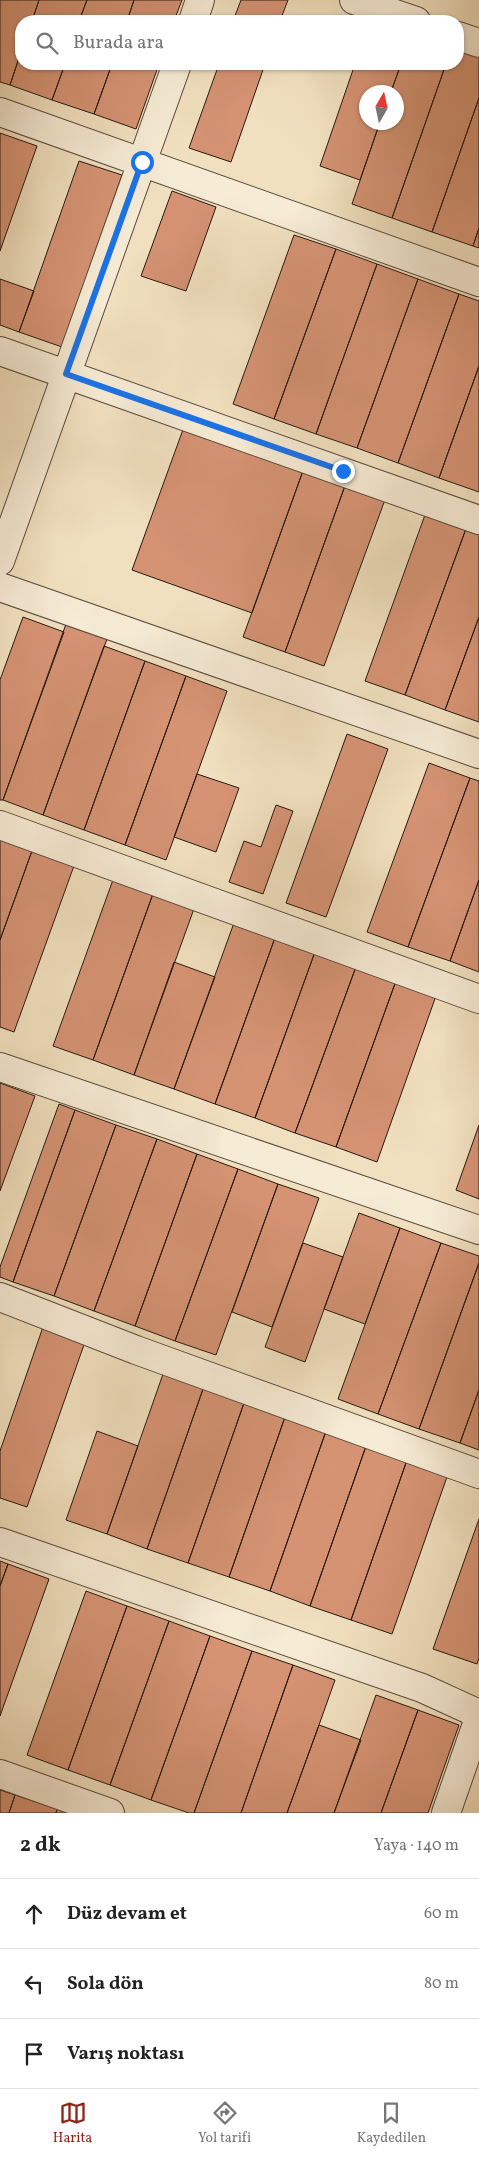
<!DOCTYPE html>
<html lang="tr">
<head>
<meta charset="utf-8">
<style>
	body { margin:0; font-family:Vollkorn,serif; background:#f2f2f2; color:#222 }
	.compass { position:absolute; left:359px; top:85px; width:45px; height:45px; border-radius:50%; background:#fff; box-shadow:0 1px 4px #0004; rotate:9deg }
	.stop { position:absolute; width:15px; height:15px; margin:-11px; border:4px solid #1a73e8; border-radius:50%; background:#fff }
	.stop.end { background:#1a73e8; border-color:#fff; box-shadow:0 1px 5px #0008 }
	.list { margin:0; padding:0; list-style:none }
	h2 { display:flex; justify-content:space-between; align-items:center; height:65px; margin:0; padding:0 20px; font-size:21px }
	h2 small { font-size:16px; font-weight:400; color:#767676 }
	.list li { display:grid; grid-template-columns:32px 1fr auto; gap:15px; align-items:center; box-sizing:border-box; height:70px; padding:0 20px; border-top:1px solid #e0e0e0 }
	.list b { display:block; font-size:19px; white-space:nowrap }
	.list em { font-size:16px; font-style:normal; color:#767676 }
	.icon { flex:none; width:28px; height:28px; fill:none; stroke:currentColor; stroke-width:2; stroke-linecap:round; stroke-linejoin:round }
	.map { position:relative; flex:none; width:479px; height:1813px; overflow:hidden }
	.search { position:absolute; background:#fff; box-shadow:0 1px 4px #0004; left:15px; right:15px; top:15px; height:55px; display:flex; align-items:center; gap:12px; box-sizing:border-box; padding:0 18px; border-radius:20px; color:#767676; font-size:19px }
	.sheet { height:275px; background:#fff }
	nav { display:flex; justify-content:space-around; align-items:center; box-sizing:border-box; height:70px; border-top:1px solid #e0e0e0; background:#fff; font-size:14px; color:#767676 }
	nav a { display:grid; justify-items:center; gap:2px }
	nav .on { color:#8f2418 }
	.map>svg:first-child { display:block }
	.building { fill:#d59374; stroke:#271912 }
	.lines { fill:none; stroke-linecap:round; stroke-linejoin:round }
	.minor-casing { stroke:#5a4b3d; stroke-width:30 }
	.minor { stroke:#f6ebd5; stroke-width:28 }
	.route { stroke:#1a73e8; stroke-width:6 }
</style>
</head>
<body>
<div class="map">
<svg width="479" height="1813" viewBox="0 0 479 1813">
	<rect width="100%" height="100%" fill="#f1e0bf"/>
	<filter id="stains"><feTurbulence type="fractalNoise" baseFrequency=".004" numOctaves="4"/><feColorMatrix values="0 0 0 0 .2 0 0 0 0 .09 0 0 0 0 .02 0 0 0 .5 -.17"/></filter>
	<radialGradient id="worn" r=".72"><stop offset=".6" stop-color="#630" stop-opacity="0"/><stop offset="1" stop-color="#630" stop-opacity=".3"/></radialGradient>
	<path class="building" d="M0,0H39L32,21H21V52L10,85L0,82Z
		M39,0H87L79,21H32Z
		M87,0H134L127,21H79Z
		M134,0H182L174,21H127Z
		M241,0H288L280,21H233Z
		M458,45L479,53V98L432,232L392,218L446,64H458Z
		M21,52V64H65L52,100L10,85Z
		M65,64H112L94,114L52,100Z
		M112,64H159L136,129L94,114Z
		M219,64H265L231,162L189,148Z
		M355,64H401L391,92H366V122H380L360,180L320,166Z
		M401,64H446L392,218L352,204L380,122H396V92H391Z
		M479,98V228L473,246L432,232Z
		M0,133L37,146L0,251Z
		M79,161L122,175L62,347L19,332Z
		M172,191L216,207L186,291L141,276Z
		M479,228V248L473,246Z
		M294,235L336,249L274,419L233,404Z
		M336,249L377,264L316,434L274,419Z
		M377,264L418,279L357,448L316,434Z
		M0,279L34,291L19,332L0,325Z
		M418,279L459,294L398,463L357,448Z
		M459,294L479,301V366L439,478L398,463Z
		M479,366V492L439,478Z
		M185,424L304,468L252,613L132,570Z
		M304,468L346,483L285,652L243,637Z
		M346,483L386,497L324,666L285,652Z
		M426,512L467,526L405,695L365,681Z
		M467,526L479,530V617L445,710L405,695Z
		M23,617L64,632L3,800H0V680Z
		M479,617V722L445,710Z
		M66,624L107,639L43,815L3,800Z
		M104,646L145,661L84,830L43,815Z
		M145,661L186,676L125,845L84,830Z
		M186,676L227,691L166,860L125,845Z
		M347,734L388,749L326,917L286,903Z
		M429,763L470,778L408,947L367,932Z
		M197,774L239,788L216,852L174,837Z
		M470,778L479,781V880L450,961L408,947Z
		M276,805L293,811L263,894L229,882L244,841L261,847Z
		M0,836L33,848L0,940Z
		M33,848L75,863L14,1032L0,1027V940Z
		M114,877L154,891L93,1060L53,1046Z
		M479,880V972L450,961Z
		M154,891L195,906L134,1075L93,1060Z
		M235,920L276,935L215,1104L174,1089Z
		M276,935L316,949L255,1118L215,1104Z
		M316,949L357,964L295,1133L255,1118Z
		M174,962L215,977L174,1089L134,1075Z
		M357,964L397,978L336,1147L295,1133Z
		M397,978L437,993L377,1162L336,1147Z
		M0,1083L35,1096L0,1191Z
		M59,1104L75,1110L13,1282L0,1277V1267Z
		M75,1110L116,1125L54,1296L13,1282Z
		M116,1125L157,1139L94,1311L54,1296Z
		M479,1125V1199L456,1190Z
		M157,1139L197,1154L135,1326L94,1311Z
		M197,1154L238,1169L175,1341L135,1326Z
		M238,1169L278,1184L216,1355L175,1341Z
		M278,1184L319,1198L272,1327L232,1312Z
		M359,1213L400,1228L365,1324L324,1309Z
		M400,1228L441,1243L378,1414L338,1399Z
		M303,1243L343,1257L305,1362L265,1347Z
		M441,1243L479,1256V1263L419,1429L378,1414Z
		M479,1263V1390L460,1443L419,1429Z
		M44,1324L86,1339L27,1507L0,1498V1451Z
		M163,1374L203,1389L147,1549L107,1534Z
		M203,1389L244,1403L188,1563L147,1549Z
		M479,1390V1450L460,1443Z
		M244,1403L285,1417L229,1577L188,1563Z
		M285,1417L326,1431L270,1591L229,1577Z
		M97,1431L138,1446L107,1534L66,1520Z
		M326,1431L366,1446L310,1606L270,1591Z
		M366,1446L407,1460L351,1620L310,1606Z
		M407,1460L448,1474L392,1634L351,1620Z
		M479,1519V1658L477,1664L433,1649Z
		M0,1561L8,1564L0,1586Z
		M8,1564L49,1579L0,1716V1586Z
		M86,1591L127,1606L68,1770L27,1755Z
		M127,1606L169,1621L110,1785L68,1770Z
		M169,1621L210,1636L151,1800L110,1785Z
		M210,1636L252,1651L194,1813H189L151,1800Z
		M252,1651L293,1665L241,1813H194Z
		M293,1665L335,1680L319,1725L287,1813H241Z
		M376,1695L418,1710L381,1813H334Z
		M418,1710L459,1725L428,1813H381Z
		M319,1725L361,1740L334,1813H287Z
		M0,1790L15,1795L9,1813H0Z
		M15,1795L57,1809L56,1813H9Z
		M57,1809L68,1813H56Z"/>
	<g class="lines">
		<g class="minor-casing">
			<path id="minor" d="M354,0L416,21
				M193,21L200,0
				M458,36L479,43
				M0,112L479,282
				M0,351L479,520
				M0,561L177,64
				M0,587L479,754
				M0,825L479,999
				M0,1067L479,1230
				M0,1297L136,1350L479,1474
				M0,1542L422,1688L479,1714
				M0,1774L110,1813
				M446,1813L479,1718"/>
		</g>
		<use href="#minor" class="minor"/>
	</g>
	<g class="lines">
		<path class="route" d="M142,162L66,374L343,471"/>
	</g>
	<rect width="100%" height="100%" filter="url(#stains)"/>
	<rect width="100%" height="100%" fill="url(#worn)"/>
</svg>
<svg class="compass" viewBox="-18 -18 36 36"><path d="M0-13l5 13h-10z" fill="#e53935"/><path d="M0 13l5-13h-10z" fill="#767676"/></svg>
<div class="stop" style="left:142px;top:162px"></div>
<div class="stop end" style="left:343px;top:471px"></div>
<div class="search"><svg class="icon" aria-label="search" viewBox="0 0 24 24"><circle cx="10" cy="10" r="6"/><path d="M15 15l6 6"/></svg>Burada ara</div>
</div>
<section class="sheet">
<h2>2 dk<small>Yaya · 140 m</small></h2>
<ul class="list">
<li><svg class="icon" aria-label="ahead" viewBox="0 0 24 24"><path d="M12 20V5M6 11l6-6 6 6"/></svg><div><b>Düz devam et</b></div><em>60 m</em></li>
<li><svg class="icon" aria-label="left" viewBox="0 0 24 24"><path d="M17 20v-9H6M10 6l-5 5 5 5"/></svg><div><b>Sola dön</b></div><em>80 m</em></li>
<li><svg class="icon" aria-label="arrive" viewBox="0 0 24 24"><path d="M6 21V4h12l-3 4 3 4H6"/></svg><div><b>Varış noktası</b></div></li>
</ul>
</section>
<nav>
<a class="on"><svg class="icon" aria-label="map" viewBox="0 0 24 24"><path d="M3 6l6-2 6 2 6-2v14l-6 2-6-2-6 2zM9 4v14M15 6v14"/></svg>Harita</a>
<a><svg class="icon" aria-label="directions" viewBox="0 0 24 24"><path d="M12 3l9 9-9 9-9-9zM9 14v-3h6M13 9l2 2-2 2"/></svg>Yol tarifi</a>
<a><svg class="icon" aria-label="saved" viewBox="0 0 24 24"><path d="M7 4h10v16l-5-4-5 4z"/></svg>Kaydedilen</a>
</nav>
</body>
</html>
